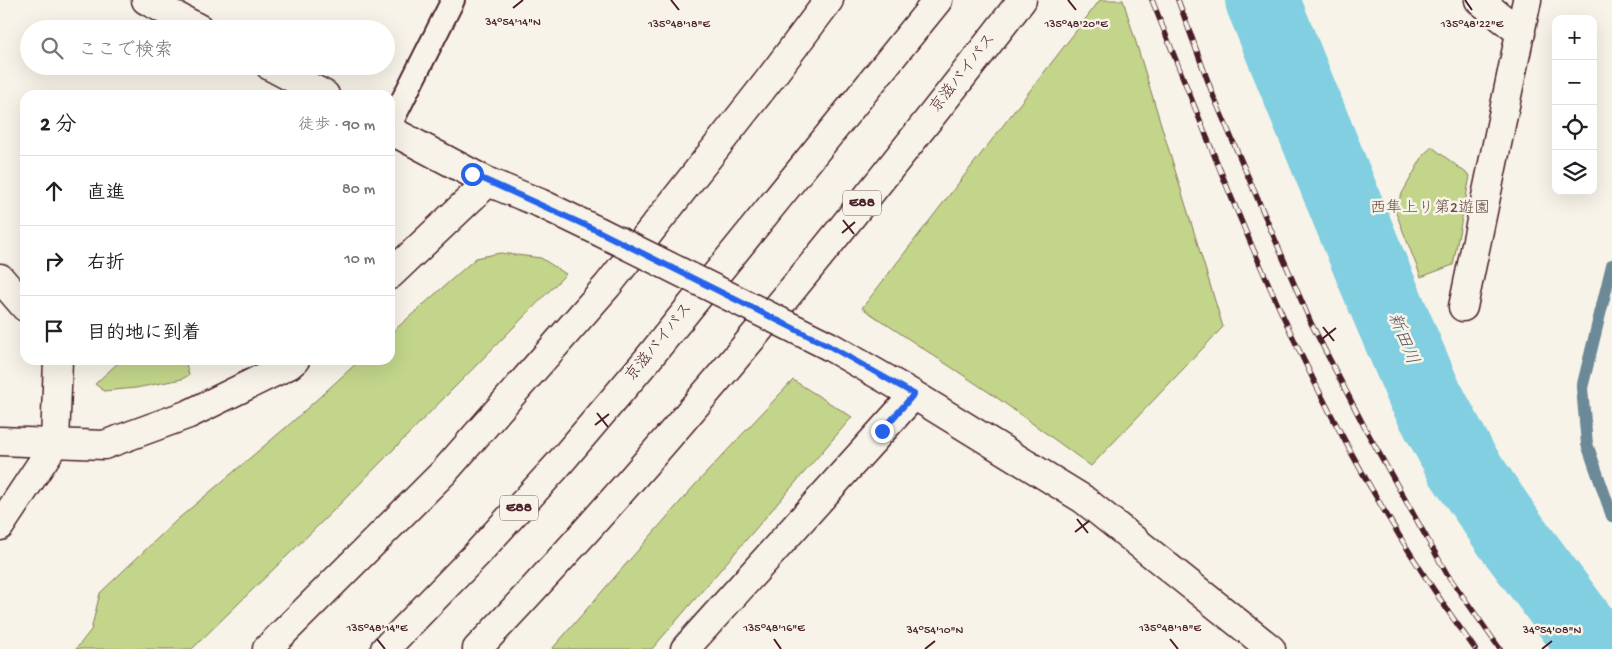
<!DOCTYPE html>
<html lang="ja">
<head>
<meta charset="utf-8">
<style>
	body { margin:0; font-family:"Gochi Hand","Klee One",sans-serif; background:#f6f6f6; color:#202124 }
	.controls { position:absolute; right:15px; top:15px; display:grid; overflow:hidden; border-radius:10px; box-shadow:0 5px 20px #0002 }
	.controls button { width:45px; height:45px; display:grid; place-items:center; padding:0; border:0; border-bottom:1px solid #e0e0e0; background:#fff; color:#202124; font:25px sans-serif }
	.stop { position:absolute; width:15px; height:15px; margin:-11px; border:4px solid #2563eb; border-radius:50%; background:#fff }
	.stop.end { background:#2563eb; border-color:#fff; box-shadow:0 1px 5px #0008 }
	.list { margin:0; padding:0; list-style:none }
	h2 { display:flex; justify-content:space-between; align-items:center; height:65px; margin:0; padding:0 20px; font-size:21px }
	h2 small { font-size:16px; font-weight:400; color:#757577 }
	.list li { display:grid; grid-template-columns:32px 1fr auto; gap:15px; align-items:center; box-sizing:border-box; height:70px; padding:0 20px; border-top:1px solid #e0e0e0 }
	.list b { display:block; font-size:19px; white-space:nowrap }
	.list em { font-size:16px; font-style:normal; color:#757577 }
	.icon { flex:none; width:28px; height:28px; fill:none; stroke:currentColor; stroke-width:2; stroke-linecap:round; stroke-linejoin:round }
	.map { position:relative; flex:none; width:1612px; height:649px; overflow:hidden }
	.search { position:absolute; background:#fff; box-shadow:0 5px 20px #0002; left:20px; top:20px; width:375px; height:55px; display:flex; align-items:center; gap:12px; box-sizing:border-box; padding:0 18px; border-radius:28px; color:#757577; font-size:19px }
	.panel { position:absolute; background:#fff; box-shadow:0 5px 20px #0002; left:20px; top:90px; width:375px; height:275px; border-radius:15px }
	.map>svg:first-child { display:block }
	.green { fill:#c2d58a; stroke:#867a5a }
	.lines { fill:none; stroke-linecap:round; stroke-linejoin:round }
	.stream { stroke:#6c8998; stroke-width:12 }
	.river { stroke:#82cfe1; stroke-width:74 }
	.lane-casing { stroke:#4a1f2b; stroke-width:26 }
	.street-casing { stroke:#4a1f2b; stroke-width:31 }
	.secondary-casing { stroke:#4a1f2b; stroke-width:31 }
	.highway-casing { stroke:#4a1f2b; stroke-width:31 }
	.lane { stroke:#f7f3e8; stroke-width:22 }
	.street { stroke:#f7f3e8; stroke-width:28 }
	.secondary { stroke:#f7f3e8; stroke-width:28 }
	.highway { stroke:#f7f3e8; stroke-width:28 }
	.rail-casing { stroke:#4a1f2b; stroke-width:5.5 }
	.rail { stroke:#f7f3e8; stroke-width:4; stroke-dasharray:11; stroke-linecap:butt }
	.secondary-bridge-casing { stroke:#4a1f2b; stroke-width:31; stroke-linecap:butt }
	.secondary-bridge { stroke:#f7f3e8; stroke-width:28 }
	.route { stroke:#2563eb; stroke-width:6 }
	.ticks { fill:none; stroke:#4a1f2b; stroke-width:2 }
	.labels { text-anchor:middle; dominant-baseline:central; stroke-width:5; stroke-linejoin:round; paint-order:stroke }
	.shield { fill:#f7f3e8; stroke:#7e5f64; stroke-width:1 }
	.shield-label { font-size:15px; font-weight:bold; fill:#4a1f2b }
	.street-label { font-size:16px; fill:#4a1f2b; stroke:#f7f3e8 }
	.park-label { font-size:16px; fill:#684c43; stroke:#f7f3e8 }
	.water-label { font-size:18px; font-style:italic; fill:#5b5462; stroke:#f7f3e8 }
	.ticks-label { font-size:12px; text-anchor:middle; fill:#4a1f2b; stroke:#f7f3e8; stroke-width:5; stroke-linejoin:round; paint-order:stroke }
</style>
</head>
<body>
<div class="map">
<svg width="1612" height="649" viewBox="0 0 1612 649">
	<rect width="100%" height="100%" fill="#f7f3e8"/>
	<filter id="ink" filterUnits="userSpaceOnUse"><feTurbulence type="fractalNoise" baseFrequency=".02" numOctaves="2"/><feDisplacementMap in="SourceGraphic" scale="10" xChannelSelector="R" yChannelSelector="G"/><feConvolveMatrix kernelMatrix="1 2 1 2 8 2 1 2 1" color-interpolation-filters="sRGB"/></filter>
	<g filter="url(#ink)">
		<path class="green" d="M1100,0H1123L1223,327L1091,466L996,397L862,308Z
			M1432,147L1470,176L1453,265L1421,277L1394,208L1424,154Z
			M500,253L541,258L566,274L333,511L192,649H76L91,630L100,593L178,519L290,424L360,360H390V334L476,258Z
			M121,360H185L189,375L182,379L136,388L104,391L95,384Z
			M793,380L852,417L652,649H552L694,486Z"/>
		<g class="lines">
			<path class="stream" d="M1612,265L1582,388L1587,444L1612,516"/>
			<path class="river" d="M1262,0L1376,280L1424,393L1462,464L1509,533L1596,649"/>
			<g class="lane-casing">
				<path id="lane" d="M390,125L453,0"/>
			</g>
			<g class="street-casing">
				<path id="street" d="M146,0L200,29
					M1479,0L1521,33
					M270,66L325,95
					M390,130L488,182
					M0,278L25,307
					M1463,307L1527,0
					M0,526L55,443L58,360"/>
			</g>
			<g class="secondary-casing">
				<path id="secondary" d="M390,275L488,182L540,203L598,231
					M829,346L914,395L1083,499L1271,649
					M0,441L104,445L189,414L289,365L295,360
					M267,649L444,472L608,285L769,80L829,0
					M685,649L914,395"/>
			</g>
			<g class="highway-casing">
				<path id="highway" d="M385,649L476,555L557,466L647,360L938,0
					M477,649C672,444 849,223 1022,0"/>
			</g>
			<use href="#lane" class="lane"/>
			<use href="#street" class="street"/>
			<use href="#secondary" class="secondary"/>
			<use href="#highway" class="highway"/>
			<g class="rail-casing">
				<path id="rail" d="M1152,0C1204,130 1254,261 1317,387C1362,477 1415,567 1475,649
					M1178,0L1213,95L1311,323L1365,428L1447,574L1500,649"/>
			</g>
			<use href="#rail" class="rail"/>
			<g class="secondary-bridge-casing">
				<path id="secondary-bridge" d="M598,231L829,346"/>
			</g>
			<use href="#secondary-bridge" class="secondary-bridge"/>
		</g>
	</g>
	<g class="lines" filter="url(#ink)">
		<path class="route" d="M472,174L598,231L829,346L914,394L882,431"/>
	</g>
	<path class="ticks" d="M671,0L679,10M1068,0L1076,10M1465,0L1472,10M513,8L523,0M843,220L854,234M842,233L855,222M1323,327L1334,341M1322,339L1336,328M597,413L608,427M595,425L609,414M1077,519L1088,533M1075,532L1089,521M377,639L385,649M774,639L781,649M1170,639L1178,649M925,649L935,641M1542,649L1552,641"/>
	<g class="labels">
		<g class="shield">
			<rect x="843" y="190.5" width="38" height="25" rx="4"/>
			<rect x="500" y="495.5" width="38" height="25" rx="4"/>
		</g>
		<g class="shield-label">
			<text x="862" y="203">E88</text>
			<text x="519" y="508">E88</text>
		</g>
		<g class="street-label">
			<text transform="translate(964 74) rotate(-52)">京滋バイパス</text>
			<text transform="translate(660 343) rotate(-51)">京滋バイパス</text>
		</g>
		<g class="park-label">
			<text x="1430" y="209">西隼上り第2遊園</text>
		</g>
		<g class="water-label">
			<text transform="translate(1402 339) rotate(68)">新田川</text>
		</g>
	</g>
	<g class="ticks-label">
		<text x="513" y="25">34°54'14"N</text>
		<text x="679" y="27">135°48'18"E</text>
		<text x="1076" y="27">135°48'20"E</text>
		<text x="1472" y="27">135°48'22"E</text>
		<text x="377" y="631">135°48'14"E</text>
		<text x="774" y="631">135°48'16"E</text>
		<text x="1170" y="631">135°48'18"E</text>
		<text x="935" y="633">34°54'10"N</text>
		<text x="1552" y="633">34°54'08"N</text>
	</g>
</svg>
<div class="controls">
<button>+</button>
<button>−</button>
<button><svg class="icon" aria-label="locate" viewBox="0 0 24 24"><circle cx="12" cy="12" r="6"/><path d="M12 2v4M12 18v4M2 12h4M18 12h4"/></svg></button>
<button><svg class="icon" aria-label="layers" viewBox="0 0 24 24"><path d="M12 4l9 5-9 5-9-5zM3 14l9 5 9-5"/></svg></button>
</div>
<div class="stop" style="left:472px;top:174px"></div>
<div class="stop end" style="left:882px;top:431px"></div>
<div class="search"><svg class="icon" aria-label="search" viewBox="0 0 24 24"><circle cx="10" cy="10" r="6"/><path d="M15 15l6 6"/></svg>ここで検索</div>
<section class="panel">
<h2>2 分<small>徒歩 · 90 m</small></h2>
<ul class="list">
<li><svg class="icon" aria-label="ahead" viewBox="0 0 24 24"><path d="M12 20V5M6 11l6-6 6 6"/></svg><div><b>直進</b></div><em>80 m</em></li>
<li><svg class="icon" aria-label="right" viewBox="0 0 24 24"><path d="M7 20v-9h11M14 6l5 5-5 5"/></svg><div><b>右折</b></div><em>10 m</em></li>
<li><svg class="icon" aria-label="arrive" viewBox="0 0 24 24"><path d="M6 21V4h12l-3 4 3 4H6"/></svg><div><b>目的地に到着</b></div></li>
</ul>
</section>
</div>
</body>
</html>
